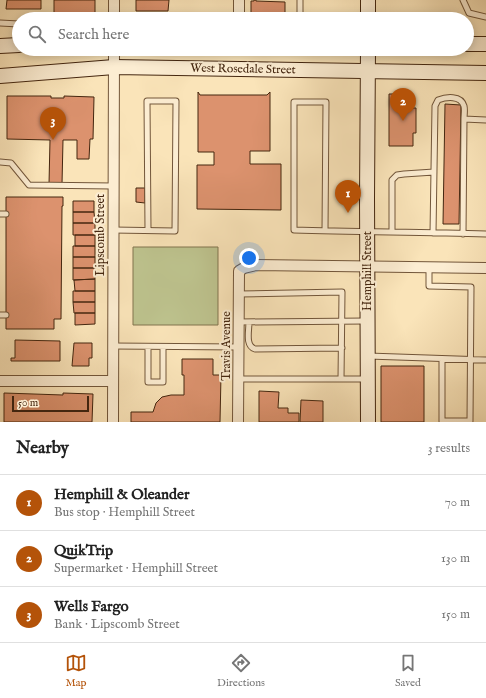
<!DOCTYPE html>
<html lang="en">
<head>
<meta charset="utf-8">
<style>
	body { margin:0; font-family:"IM FELL English",serif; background:#f6f6f6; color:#222 }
	.scale { position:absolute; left:12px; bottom:10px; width:77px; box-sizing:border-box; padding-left:4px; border:2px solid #44260f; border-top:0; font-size:11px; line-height:14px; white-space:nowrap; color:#44260f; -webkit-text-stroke:3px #fcedd2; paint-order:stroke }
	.you { position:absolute; left:249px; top:258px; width:14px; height:14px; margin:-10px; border:3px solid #fff; border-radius:50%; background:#1a73e8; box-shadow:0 0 0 6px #1a73e833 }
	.badge { display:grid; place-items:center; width:26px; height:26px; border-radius:50%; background:#b45309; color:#fff; font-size:13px; font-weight:700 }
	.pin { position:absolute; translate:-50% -33px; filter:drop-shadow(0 1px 2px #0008) }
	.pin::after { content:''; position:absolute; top:21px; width:14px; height:12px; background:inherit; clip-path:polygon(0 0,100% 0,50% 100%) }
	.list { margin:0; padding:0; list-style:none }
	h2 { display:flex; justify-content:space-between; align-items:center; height:52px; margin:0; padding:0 16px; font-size:17px }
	h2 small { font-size:13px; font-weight:400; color:#767676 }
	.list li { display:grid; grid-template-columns:26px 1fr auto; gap:12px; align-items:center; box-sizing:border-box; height:56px; padding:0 16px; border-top:1px solid #e0e0e0 }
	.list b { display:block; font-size:15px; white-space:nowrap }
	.list p { margin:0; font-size:13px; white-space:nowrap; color:#767676 }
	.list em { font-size:13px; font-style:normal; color:#767676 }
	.icon { flex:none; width:22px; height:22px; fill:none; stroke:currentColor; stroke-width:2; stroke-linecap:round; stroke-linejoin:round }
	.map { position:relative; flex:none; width:486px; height:422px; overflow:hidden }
	.search { position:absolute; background:#fff; box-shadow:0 2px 10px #0003; left:12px; right:12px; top:12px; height:44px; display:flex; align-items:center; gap:10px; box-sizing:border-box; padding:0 14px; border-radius:22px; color:#767676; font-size:15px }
	.sheet { height:220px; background:#fff }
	nav { display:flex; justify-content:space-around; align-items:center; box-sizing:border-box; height:56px; border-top:1px solid #e0e0e0; background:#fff; font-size:11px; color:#767676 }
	nav a { display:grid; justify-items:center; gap:2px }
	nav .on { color:#b45309 }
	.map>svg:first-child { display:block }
	.green { fill:#bec48f; stroke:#81754f }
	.building { fill:#dc926e; stroke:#44260f }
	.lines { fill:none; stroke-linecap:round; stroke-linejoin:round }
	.service-casing { stroke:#72563a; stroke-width:7 }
	.minor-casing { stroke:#72563a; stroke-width:12 }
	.secondary-casing { stroke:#44260f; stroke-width:16 }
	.service { stroke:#fcedd2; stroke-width:5 }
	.minor { stroke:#fcedd2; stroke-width:10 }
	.secondary { stroke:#fcedd2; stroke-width:14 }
	.labels { text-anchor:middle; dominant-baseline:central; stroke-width:4; stroke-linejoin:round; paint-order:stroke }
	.street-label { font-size:12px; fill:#44260f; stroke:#fcedd2 }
</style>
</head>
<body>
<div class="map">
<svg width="486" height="422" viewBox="0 0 486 422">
	<rect width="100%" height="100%" fill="#fae4b9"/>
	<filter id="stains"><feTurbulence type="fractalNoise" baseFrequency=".005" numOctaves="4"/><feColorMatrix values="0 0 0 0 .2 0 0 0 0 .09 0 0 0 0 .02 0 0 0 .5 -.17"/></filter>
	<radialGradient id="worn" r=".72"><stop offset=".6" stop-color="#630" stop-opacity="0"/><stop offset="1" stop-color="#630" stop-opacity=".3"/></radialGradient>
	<path class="green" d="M133,247H218V325H133Z"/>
	<path class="building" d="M7,0H41V9H6Z
		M54,0H95V14L54,15Z
		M136,0H169L168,11H136Z
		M254,0H256V1L285,2V19H251V1H254Z
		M198,92L200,95H267L270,92V151H250V164H281V210L197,209V165H214V152H198Z
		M389,94H413V108H416V133H413V146H389Z
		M7,96H51V98H64V96L94,97L93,139H90L89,159H77V140H63L62,184H49L50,140L7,139Z
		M445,104L461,105L459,224H443Z
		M136,188H145V203L136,202Z
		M6,197H63V206H62L61,319H54V329H6Z
		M73,201H94V212H73Z
		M73,212H94L95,223H73Z
		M73,223H95V235H73Z
		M75,235H95V246H75Z
		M73,246H95V257H73Z
		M73,257H95V268H73Z
		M73,268H95V279L73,280Z
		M95,279V291H75L74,280Z
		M73,291H95V302H73Z
		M73,302H95V313H74Z
		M75,313H95V324L75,325Z
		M15,340L60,341V361H11V358H15Z
		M74,343H92V358H89V366H72Z
		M182,359H213V375H221L220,422H131V412H153L156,403L162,397L171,395H184V375H182Z
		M381,366H424V422H381Z
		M259,391L279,392L278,408H288V413H299V422H259Z
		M4,393L63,395V393L93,394L92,422H4Z
		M301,400L323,401V422H300Z"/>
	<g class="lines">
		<g class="service-casing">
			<path id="service" d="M300,0V19
				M463,0L469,13L486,17
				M0,23L19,24
				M0,162L11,163L29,185L113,186
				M0,214H6
				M113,230L175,231L176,101H147L148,230
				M325,231L326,102H294V230C358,232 422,232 486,234
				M392,232V180L397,175L404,174L434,172
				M433,233L435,106L438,100C446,97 461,95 464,106C465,110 464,115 464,119
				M463,234L464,119L486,120
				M429,267V286L471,287L470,421H442V359
				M239,294L342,292L341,379
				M0,315H6
				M239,322L366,321
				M249,322C249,331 245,346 255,349L342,348
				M113,346L239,347
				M148,347V382H163V347
				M368,356L486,360
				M239,379H366"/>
		</g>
		<g class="minor-casing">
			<path id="minor" d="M114,0V19
				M239,19V0
				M0,381H112
				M113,422L114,49
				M238,422L239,271L244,268L256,265L486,268"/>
		</g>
		<g class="secondary-casing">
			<path id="secondary" d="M368,0V19
				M467,44H486
				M0,46L19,45
				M0,76L114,67L486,73
				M368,422L367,198L368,49"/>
		</g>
		<use href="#service" class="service"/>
		<use href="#minor" class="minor"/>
		<use href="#secondary" class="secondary"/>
	</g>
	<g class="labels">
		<g class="street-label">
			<text transform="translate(243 69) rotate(1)">West Rosedale Street</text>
			<text transform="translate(100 235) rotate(-90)">Lipscomb Street</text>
			<text transform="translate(367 271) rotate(-90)">Hemphill Street</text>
			<text transform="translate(226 346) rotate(-90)">Travis Avenue</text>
		</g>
	</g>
	<rect width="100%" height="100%" filter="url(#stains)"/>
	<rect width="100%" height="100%" fill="url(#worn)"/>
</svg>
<div class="scale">50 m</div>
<div class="you"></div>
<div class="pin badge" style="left:348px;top:213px">1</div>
<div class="pin badge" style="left:403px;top:121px">2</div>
<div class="pin badge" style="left:53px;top:140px">3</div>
<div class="search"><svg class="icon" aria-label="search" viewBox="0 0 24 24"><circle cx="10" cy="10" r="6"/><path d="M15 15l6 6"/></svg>Search here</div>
</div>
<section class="sheet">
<h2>Nearby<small>3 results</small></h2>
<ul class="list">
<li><span class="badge">1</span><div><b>Hemphill &amp; Oleander</b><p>Bus stop · Hemphill Street</p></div><em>70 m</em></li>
<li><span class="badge">2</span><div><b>QuikTrip</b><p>Supermarket · Hemphill Street</p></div><em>130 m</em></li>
<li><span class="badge">3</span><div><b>Wells Fargo</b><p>Bank · Lipscomb Street</p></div><em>150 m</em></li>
</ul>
</section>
<nav>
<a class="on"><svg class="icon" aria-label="map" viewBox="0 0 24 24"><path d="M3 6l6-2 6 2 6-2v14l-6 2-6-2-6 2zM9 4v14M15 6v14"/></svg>Map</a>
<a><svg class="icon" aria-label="directions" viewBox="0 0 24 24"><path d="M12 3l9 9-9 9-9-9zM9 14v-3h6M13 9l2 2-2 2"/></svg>Directions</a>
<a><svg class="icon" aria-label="saved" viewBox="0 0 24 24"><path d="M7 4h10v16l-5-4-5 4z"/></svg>Saved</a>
</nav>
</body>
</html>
